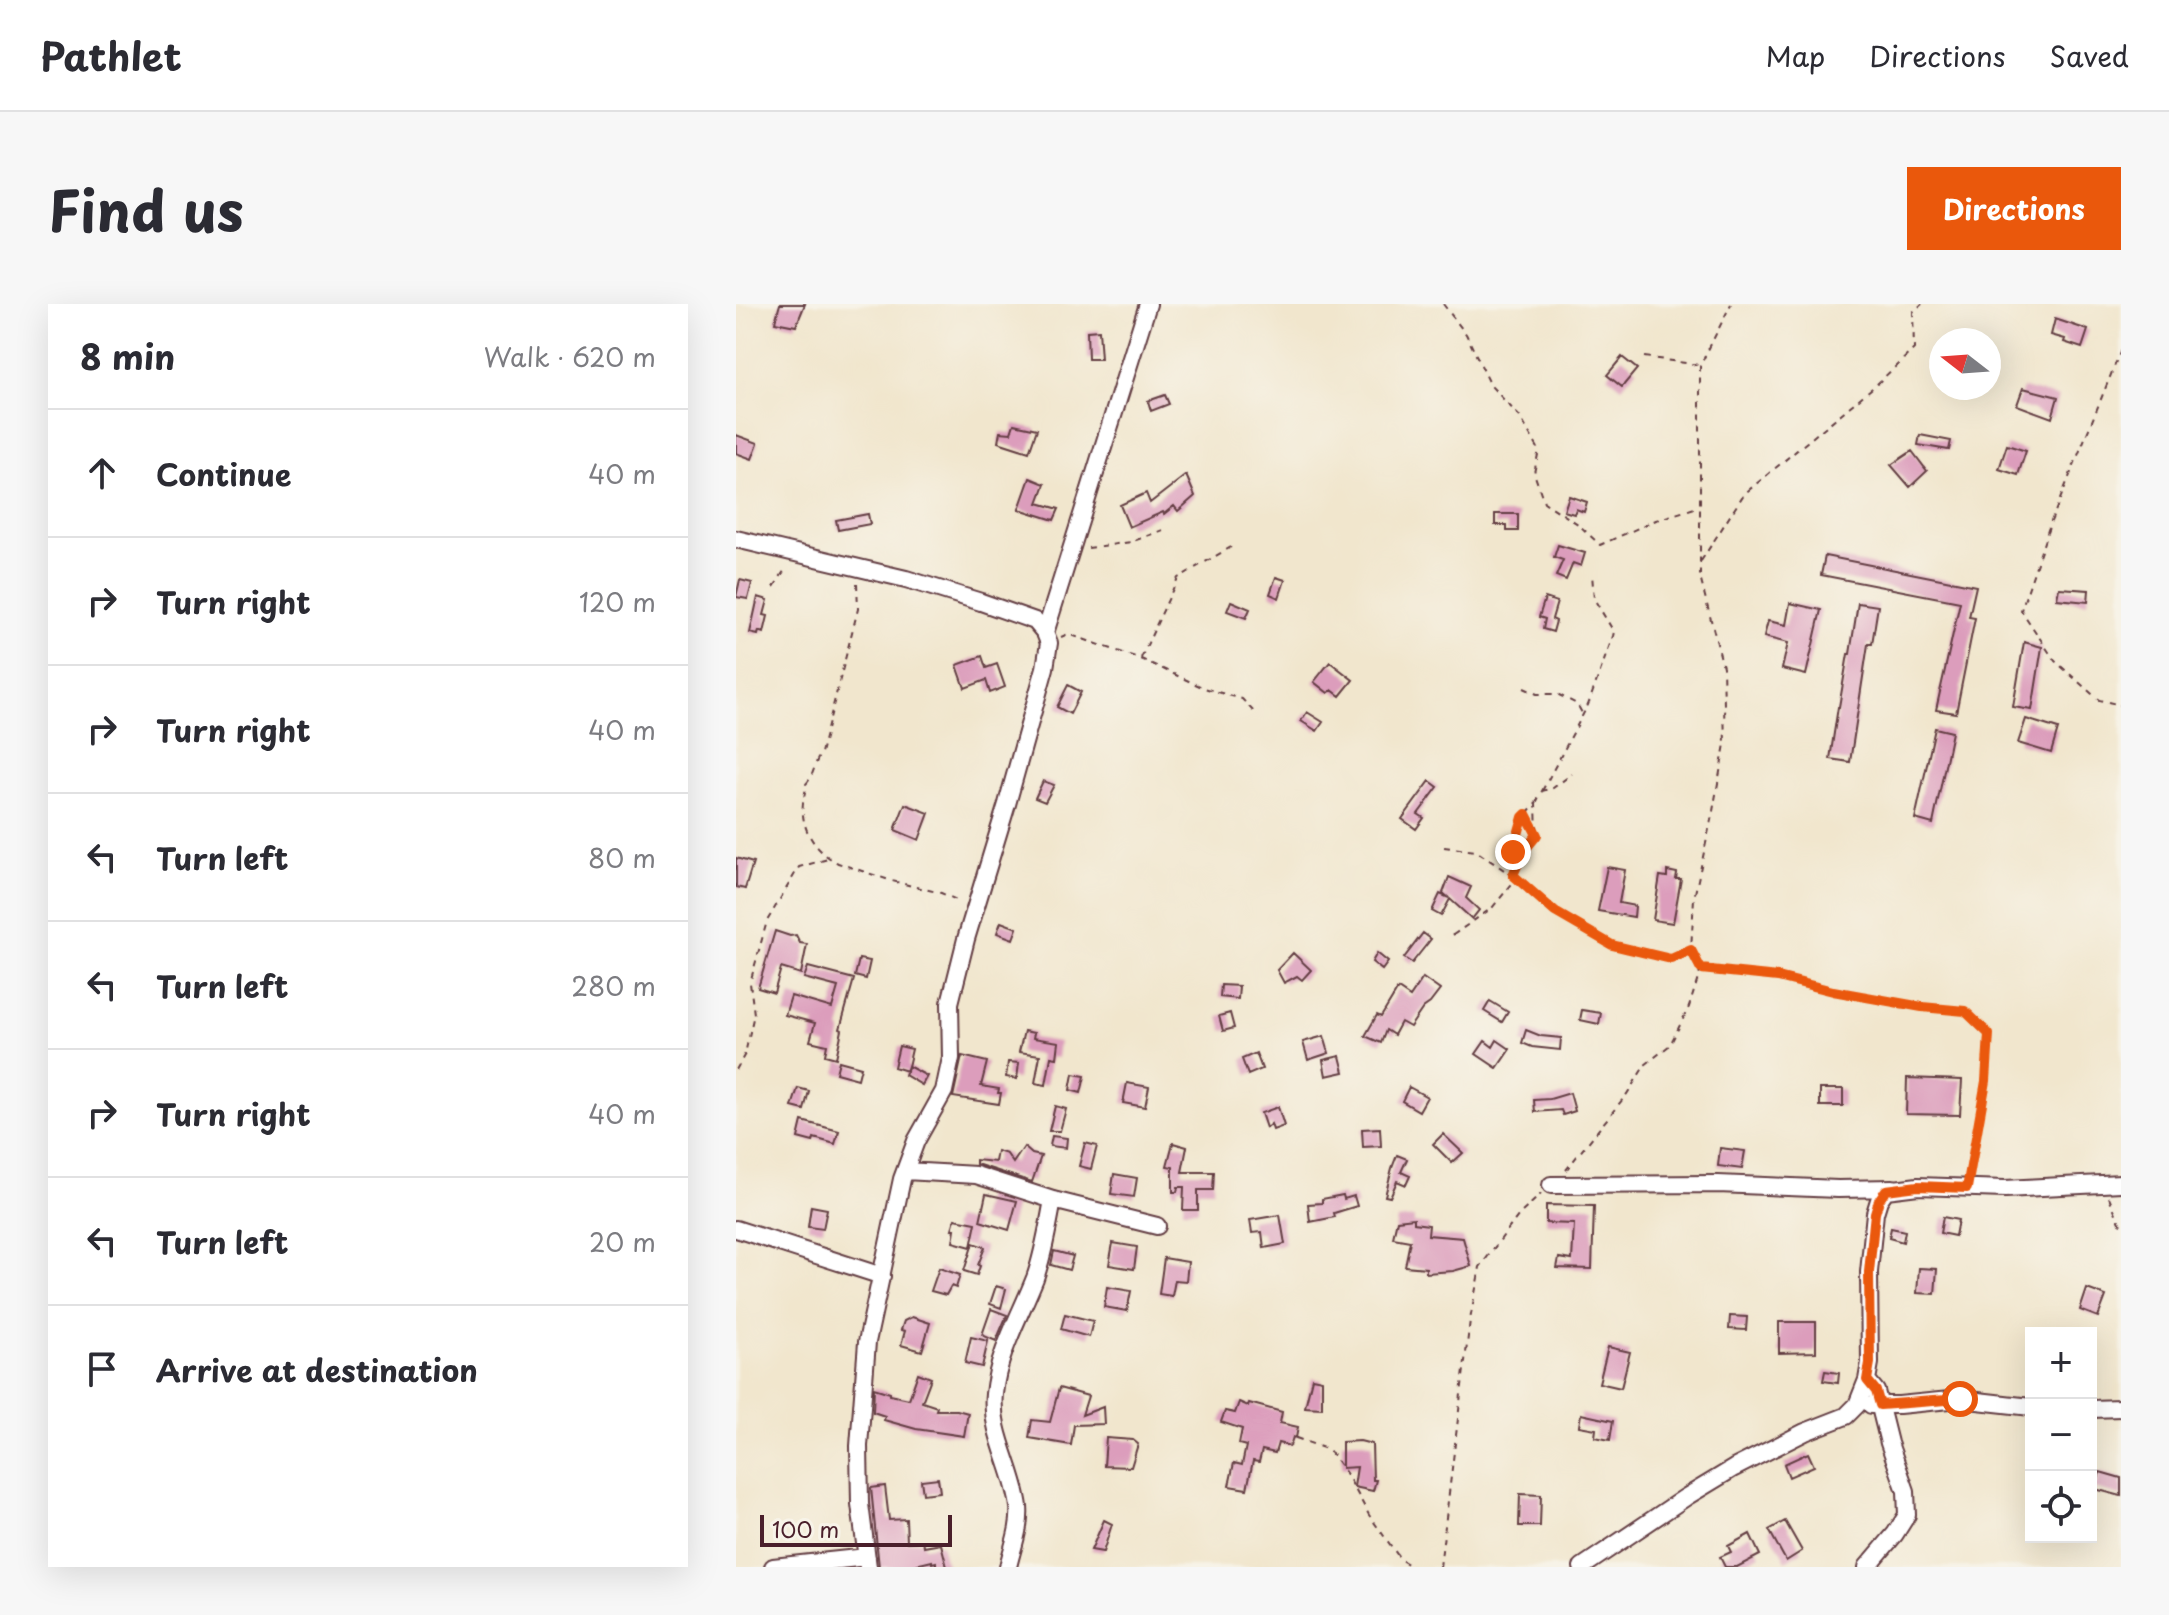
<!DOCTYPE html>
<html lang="en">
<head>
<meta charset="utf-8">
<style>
	body { margin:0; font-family:"Playpen Sans",sans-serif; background:#f7f7f7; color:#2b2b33 }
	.controls { position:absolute; right:24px; bottom:24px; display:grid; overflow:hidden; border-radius:0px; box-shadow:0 8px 32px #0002 }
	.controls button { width:72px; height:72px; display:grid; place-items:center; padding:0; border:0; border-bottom:2px solid #e1e1e2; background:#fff; color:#2b2b33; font:40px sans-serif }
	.compass { position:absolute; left:1193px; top:24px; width:72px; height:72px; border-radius:50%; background:#fff; box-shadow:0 8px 32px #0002; rotate:287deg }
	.scale { position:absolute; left:24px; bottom:20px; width:192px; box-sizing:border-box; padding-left:8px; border:4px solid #4a1f2b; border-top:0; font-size:22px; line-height:28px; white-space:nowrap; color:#4a1f2b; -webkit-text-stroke:6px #f7f3e8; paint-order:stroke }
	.stop { position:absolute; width:24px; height:24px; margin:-18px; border:6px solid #ea580c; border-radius:50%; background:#fff }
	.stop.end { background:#ea580c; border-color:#fff; box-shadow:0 2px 8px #0008 }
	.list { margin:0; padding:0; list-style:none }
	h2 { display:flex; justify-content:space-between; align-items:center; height:104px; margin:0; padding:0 32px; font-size:34px }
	h2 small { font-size:26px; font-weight:400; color:#7c7c81 }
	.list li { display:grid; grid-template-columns:52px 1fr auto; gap:24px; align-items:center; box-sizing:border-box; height:128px; padding:0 32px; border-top:2px solid #e1e1e2 }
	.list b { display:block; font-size:30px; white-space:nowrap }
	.list em { font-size:26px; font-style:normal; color:#7c7c81 }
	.icon { flex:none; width:44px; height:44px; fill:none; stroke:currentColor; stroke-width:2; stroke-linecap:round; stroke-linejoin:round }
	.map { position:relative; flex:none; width:1385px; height:1263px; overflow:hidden; border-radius:0px }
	header { display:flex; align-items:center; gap:48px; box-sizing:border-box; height:112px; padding:0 40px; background:#fff; border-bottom:2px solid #e1e1e2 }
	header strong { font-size:38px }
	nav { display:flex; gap:44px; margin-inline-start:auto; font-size:28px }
	.intro { display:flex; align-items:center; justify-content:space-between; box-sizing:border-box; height:192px; padding:0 48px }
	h1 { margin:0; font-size:56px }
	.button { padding:20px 36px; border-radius:0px; background:#ea580c; color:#fff; font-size:28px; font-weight:700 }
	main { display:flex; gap:48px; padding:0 48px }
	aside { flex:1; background:#fff; border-radius:0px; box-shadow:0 8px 32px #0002 }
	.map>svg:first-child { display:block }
	.building { fill:#dc9dbc }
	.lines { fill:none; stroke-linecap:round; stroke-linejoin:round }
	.minor-casing { stroke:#633d43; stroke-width:20 }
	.path { stroke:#633d43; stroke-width:2; stroke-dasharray:6 6; stroke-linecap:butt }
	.minor { stroke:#fff; stroke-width:16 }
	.route { stroke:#ea580c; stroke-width:10 }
</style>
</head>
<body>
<header>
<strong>Pathlet</strong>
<nav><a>Map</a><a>Directions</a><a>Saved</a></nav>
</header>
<div class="intro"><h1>Find us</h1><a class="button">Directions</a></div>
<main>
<aside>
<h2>8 min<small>Walk · 620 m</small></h2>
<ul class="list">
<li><svg class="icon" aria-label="ahead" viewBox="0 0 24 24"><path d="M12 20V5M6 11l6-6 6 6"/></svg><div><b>Continue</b></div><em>40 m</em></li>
<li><svg class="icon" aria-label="right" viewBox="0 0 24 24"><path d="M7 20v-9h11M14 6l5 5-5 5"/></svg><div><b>Turn right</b></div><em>120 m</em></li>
<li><svg class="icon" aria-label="right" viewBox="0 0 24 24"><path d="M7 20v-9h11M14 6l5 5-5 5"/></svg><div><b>Turn right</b></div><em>40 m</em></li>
<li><svg class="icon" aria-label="left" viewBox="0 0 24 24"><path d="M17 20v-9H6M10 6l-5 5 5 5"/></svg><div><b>Turn left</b></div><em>80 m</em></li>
<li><svg class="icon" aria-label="left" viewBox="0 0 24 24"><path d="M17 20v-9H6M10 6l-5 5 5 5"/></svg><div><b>Turn left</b></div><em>280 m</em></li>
<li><svg class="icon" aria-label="right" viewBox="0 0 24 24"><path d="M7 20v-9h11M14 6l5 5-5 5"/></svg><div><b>Turn right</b></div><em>40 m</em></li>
<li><svg class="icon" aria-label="left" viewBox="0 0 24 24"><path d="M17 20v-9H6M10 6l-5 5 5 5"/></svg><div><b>Turn left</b></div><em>20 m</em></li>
<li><svg class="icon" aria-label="arrive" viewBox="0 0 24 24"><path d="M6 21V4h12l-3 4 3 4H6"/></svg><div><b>Arrive at destination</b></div></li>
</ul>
</aside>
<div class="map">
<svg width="1385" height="1263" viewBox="0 0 1385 1263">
	<rect width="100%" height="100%" fill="#f7f3e8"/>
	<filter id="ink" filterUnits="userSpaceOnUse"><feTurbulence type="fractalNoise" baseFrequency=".0125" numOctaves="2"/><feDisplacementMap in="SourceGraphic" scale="16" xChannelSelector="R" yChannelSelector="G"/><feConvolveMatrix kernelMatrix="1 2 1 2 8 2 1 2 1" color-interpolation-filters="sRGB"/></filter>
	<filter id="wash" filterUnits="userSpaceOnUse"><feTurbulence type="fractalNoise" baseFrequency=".006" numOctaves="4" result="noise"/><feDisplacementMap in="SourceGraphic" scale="32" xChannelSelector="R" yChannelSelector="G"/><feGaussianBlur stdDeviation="1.8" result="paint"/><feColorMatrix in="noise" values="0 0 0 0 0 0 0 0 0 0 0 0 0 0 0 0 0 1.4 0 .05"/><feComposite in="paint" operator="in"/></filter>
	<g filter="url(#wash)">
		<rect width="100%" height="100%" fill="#f1e6cd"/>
		<g id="blocks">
			<path class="building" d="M44,0H69L60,22L39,18Z
				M1319,15L1352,26L1346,44L1328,38L1329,35L1315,31Z
				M363,26L365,55H352L351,27Z
				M886,53L901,65L886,83L871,71Z
				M1287,84L1322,93L1316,114L1281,101Z
				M429,91L433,100L415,107L412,97Z
				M278,120L301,125L293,148L262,138L264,128L275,129Z
				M0,131L22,139L16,155L0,149Z
				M1184,131L1215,137L1213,146L1182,141Z
				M1271,141L1290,147L1282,171L1263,165Z
				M1176,147L1191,167L1174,183L1155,161Z
				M450,171L459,192L442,207L438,202L428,210L427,208L393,223L384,201L410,189L414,199Z
				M294,174L309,180L302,199L323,205L318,216L283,205Z
				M833,192L851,198L848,208L840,205L838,210L828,207Z
				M132,210L134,220L102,226L100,216Z
				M759,210H782V227H771V221H759Z
				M822,241L849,249L845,262L837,259L830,276L820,272L827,256L818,253Z
				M1089,252L1240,282L1233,313L1239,314L1220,409L1200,406L1224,298L1085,271Z
				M540,273L549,276L543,294L534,290Z
				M4,276L16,279L12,295L0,293Z
				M1323,284L1353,286L1352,298L1321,295Z
				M22,293L32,296L28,311L32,312L28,329L23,327L22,331L14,329Z
				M809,294L821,298L816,315L820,317L817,328L807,325L809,315L803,313Z
				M495,297L514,305L510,314L491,307Z
				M1054,299L1085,306L1070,371L1046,365L1052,339L1028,333L1032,317L1050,321Z
				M1122,299L1142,302L1136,340H1132L1114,458L1094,455L1102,403H1103L1112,350H1114Z
				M1288,338L1306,343L1296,406L1277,403Z
				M246,352L250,364L261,360L269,383L254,389L250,376L229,384L221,361Z
				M594,358L617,376L604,392L596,386L592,389L578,378Z
				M332,381L345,388L334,410L321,403Z
				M571,408L587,418L581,427L565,417Z
				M1290,415L1322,425L1315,449L1282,439Z
				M1199,424L1216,428L1197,520L1179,515Z
				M307,477L318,481L309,498L299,494Z
				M694,477L702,483L682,510L688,514L680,525L666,515Z
				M169,500L193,509L183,536L159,526Z
				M0,554L17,559L9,585L0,583Z
				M871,563L889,566L883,599L899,602L898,613L862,607Z
				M931,567L941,569L940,575H945L937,619L917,616L924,572L931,573Z
				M713,573L735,583L730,594L743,606L736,615L714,595L705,612L696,607L704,590L713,594L707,589Z
				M265,618L281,624L277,635L261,629Z
				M39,627L54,632L60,631L64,639L71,640L65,670L45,664L38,689L22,684Z
				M687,629L695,635L676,659L668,654Z
				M557,649L575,666L566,676L561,672L548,679L541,666Z
				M641,649L652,658L646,666L636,658Z
				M123,655L134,657L130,675L119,672Z
				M72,663L118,675L104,725L106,726L100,754L89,751L91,741L74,737L79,719L49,711L55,692L96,704L102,683L68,674Z
				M687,674L704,686L694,699L687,704L674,723L665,718L658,731L650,726L645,739L629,732L641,711L645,713L662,685L674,693Z
				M485,681L503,682L502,695L484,693Z
				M754,697L772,708L766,718L748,707Z
				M846,706L865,709L863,720L844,716Z
				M494,709L498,724L487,727L483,712Z
				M790,726L805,732L825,734L824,746L796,743L786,739Z
				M288,727L298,729L297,734L323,738L321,754L315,753L310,781L299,779L304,751L283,748Z
				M588,732L593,749L572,756L567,738Z
				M761,736L774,745L761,764L740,750L749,737L757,743Z
				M163,742L176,745L171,767L158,763Z
				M520,749L526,765L512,771L506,755Z
				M226,752L251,758L245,782L263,785L262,789H265L263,800L217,793Z
				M604,752L608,768L590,772L587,756Z
				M103,757L125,763L122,775L100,769Z
				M272,758L283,759L281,775L270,773Z
				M172,762L191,772L186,781L169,771Z
				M337,770L349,772L345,789L334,786Z
				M1171,774L1226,776L1224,811L1170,810Z
				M391,779L413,783L409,803L387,799Z
				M673,783L691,793L683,807L666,797Z
				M62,784L73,787L68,806L56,803Z
				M1084,785H1107V802H1084Z
				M834,789L839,807L827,811L825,806L799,808L798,796L814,795Z
				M319,802L330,805L324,827H313Z
				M542,803L548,822L537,826L535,820L530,824L525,809Z
				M66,817L103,827L99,840L78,834L77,838L62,834Z
				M644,824L645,842L627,843L626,825Z
				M707,830L727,849L716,859L697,840Z
				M316,832L331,834L330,844L314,842Z
				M349,839L361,842L355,865L343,862Z
				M437,839L451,843L446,868H478L477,886H462V906H447L448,883H442L441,888H437V863L431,862Z
				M288,843L296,850L305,852L296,878L240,860V856L259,858L261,847L271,850L277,859Z
				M984,844L1009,847L1006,865L982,862Z
				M661,851L671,855L665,868L674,872L670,881L661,877L654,893L649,892L656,864Z
				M378,870L401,874L398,893L375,890Z
				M250,890L281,897L273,926L244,917Z
				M607,891L608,895L618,892L621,902L598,909L599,913L574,918L572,900L586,899V895Z
				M810,901L858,902L856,965L821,964L823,954L836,956L838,920L810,919Z
				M75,902L91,905L87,925L72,923Z
				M544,911L549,940L528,944L526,928L516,929L514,916Z
				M1207,913L1222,916L1219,932L1204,929Z
				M678,914V919L693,921L692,931L727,934L735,962L717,967L690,969V964L669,962L674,937L657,934L661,916Z
				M219,915L240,919L235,943L217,938L219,925H216Z
				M1155,924L1169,927L1167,938L1153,934Z
				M237,939L249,943L242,961L244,962L241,971L228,967Z
				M377,939L401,943L398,965L373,961Z
				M318,947L337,952L333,966L315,961Z
				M428,954L452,958L450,977L439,976L436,992L423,990Z
				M203,964L224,971L220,984L215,982L210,991L195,987Z
				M1183,964L1201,965L1199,990L1181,989Z
				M260,982L270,985L265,1004L254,1000Z
				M371,983L395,987L391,1007L368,1003Z
				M1351,985L1370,992L1362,1013L1344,1006Z
				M255,1005L271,1011L260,1037L246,1031Z
				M329,1010L357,1017L353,1033L325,1025Z
				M994,1012L1011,1013L1010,1026L993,1025Z
				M176,1013L194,1019L186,1047L165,1041L169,1027L165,1026L168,1017Z
				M1043,1018H1080V1048L1043,1049Z
				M235,1033L252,1037L246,1063L229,1059Z
				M872,1043L894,1048L885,1084L863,1079Z
				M1089,1067L1103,1069L1102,1079L1087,1077Z
				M182,1069L195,1074L186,1098L201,1103L200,1106H221L232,1109L228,1132L180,1125L148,1116L149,1112L137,1108L138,1084L154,1089V1091L173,1095Z
				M576,1074L586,1076V1104L569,1103Z
				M323,1084L352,1092L346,1111L367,1103L368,1120L338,1121L335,1141L293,1134L296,1116L314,1118Z
				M503,1098L512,1102L513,1099L546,1108L544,1119L562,1123L560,1134L557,1133L554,1142L542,1139L539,1149L526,1146L523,1158L517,1157L511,1185L493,1182L498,1159L506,1161L510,1142L503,1140L506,1125L485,1118L489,1107L499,1109Z
				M845,1110L877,1117L874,1136L859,1133L860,1125L843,1122Z
				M370,1134L397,1136L402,1140L395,1163L368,1162Z
				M624,1137L636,1140L637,1176H640L637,1187L618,1183L621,1163L606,1164V1138Z
				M1072,1149L1078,1162L1053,1173L1048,1160Z
				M1364,1168L1385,1174V1192L1359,1185Z
				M202,1174L204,1188L187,1190L185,1176Z
				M149,1182L153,1216L170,1215L171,1238L187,1237L188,1243L205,1240L211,1263H200V1258L196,1259V1257L171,1263H143L135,1184Z
				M784,1190L805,1191L804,1222H783Z
				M368,1216L376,1220L367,1248L355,1246Z
				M1049,1217L1066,1247L1050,1257L1033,1226Z
				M1014,1230L1024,1251L1001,1263H989L984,1253L995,1248L992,1242Z"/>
		</g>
	</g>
	<g filter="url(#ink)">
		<use href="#blocks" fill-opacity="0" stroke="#633d43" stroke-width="2"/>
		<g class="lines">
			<g class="minor-casing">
				<path id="minor" d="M0,235L170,275L245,298L299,317L309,329L313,339L309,364L271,500L230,635L214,699L215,754L208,787L180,837L166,875L131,1038L123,1142L124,1200L132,1263
					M309,329L412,0
					M169,867L240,871L317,896L421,922
					M815,881L982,880L1102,885L1157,884
					M0,925L146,972
					M1135,1101H1163L1224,1095L1295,1103
					M1355,1105L1385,1104
					M37,1263L131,1253
					M272,1263C276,1244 285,1223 283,1203C278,1164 254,1129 258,1090C262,1049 284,1012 299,974C308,949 312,922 317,896
					M846,1263L950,1193L998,1164L1069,1128L1110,1112L1121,1101L1131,1076L1134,1059L1133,968L1139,909L1143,896L1150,886L1182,882L1269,885L1385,879
					M1131,1263L1159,1230L1171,1211L1170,1187L1153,1139L1140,1087L1131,1076"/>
			</g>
			<path class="path" d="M707,0L730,30L755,82L784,113L803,146L798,169L808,198L842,220L864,241L920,216L962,203
				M1385,46L1314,220L1285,306L1319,357L1363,396L1385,401
				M908,53L963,61
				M352,244L395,238L427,226
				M965,257L1008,190L1141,80L1178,45L1177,8L1186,0
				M121,279L122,305L85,449C78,459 78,472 70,480C70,487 68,492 67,499C64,525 80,548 102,559L156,577L205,589L225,598
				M38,283L50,264
				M325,333L332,330L405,355L468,384L506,395L518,408
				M405,354L442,274L495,243
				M788,384L801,390H821L841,400L846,409
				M806,487L852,401L877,332L878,328L858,295L856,270
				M800,499L806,487L817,484L836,470
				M791,509L800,499L801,530
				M708,543L740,547L780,574L819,608L876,641L935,655L954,647
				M776,564C777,547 780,523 790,510L801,531L787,548L777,570
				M717,631L756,604L780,575
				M966,665L1042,673L1097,687L1186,703L1229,707L1253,730L1250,777L1233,870
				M0,766L9,750L18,710L14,679L31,617L63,563L92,555
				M830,866L891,790L909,761L934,741L953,703L965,665L955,646L958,594L977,507L989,440L987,363L964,273V62L995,0
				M1373,893L1385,921
				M560,1134L593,1146L610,1169L633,1211L665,1256L677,1263
				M704,1263L734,1016L744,963L782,912L805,890"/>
			<use href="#minor" class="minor"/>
		</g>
	</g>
	<g class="lines" filter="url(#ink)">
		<path class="route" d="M777,548L787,513L790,510L801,531L787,548L777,571L819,608L876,641L935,655L955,646L965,665L1042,673L1097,687L1186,703L1229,707L1253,730L1250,777L1231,884L1182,882L1150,886L1143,896L1139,909L1133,968L1134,1059L1131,1076L1140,1087L1144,1101L1224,1095"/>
	</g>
</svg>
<div class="controls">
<button>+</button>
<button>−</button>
<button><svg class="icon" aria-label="locate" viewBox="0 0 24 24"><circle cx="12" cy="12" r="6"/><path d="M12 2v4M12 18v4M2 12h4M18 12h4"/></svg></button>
</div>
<svg class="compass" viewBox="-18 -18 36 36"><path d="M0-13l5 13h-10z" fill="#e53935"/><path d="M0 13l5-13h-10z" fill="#7c7c81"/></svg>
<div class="scale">100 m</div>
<div class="stop" style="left:1224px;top:1095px"></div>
<div class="stop end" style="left:777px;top:548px"></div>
</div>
</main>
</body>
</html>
